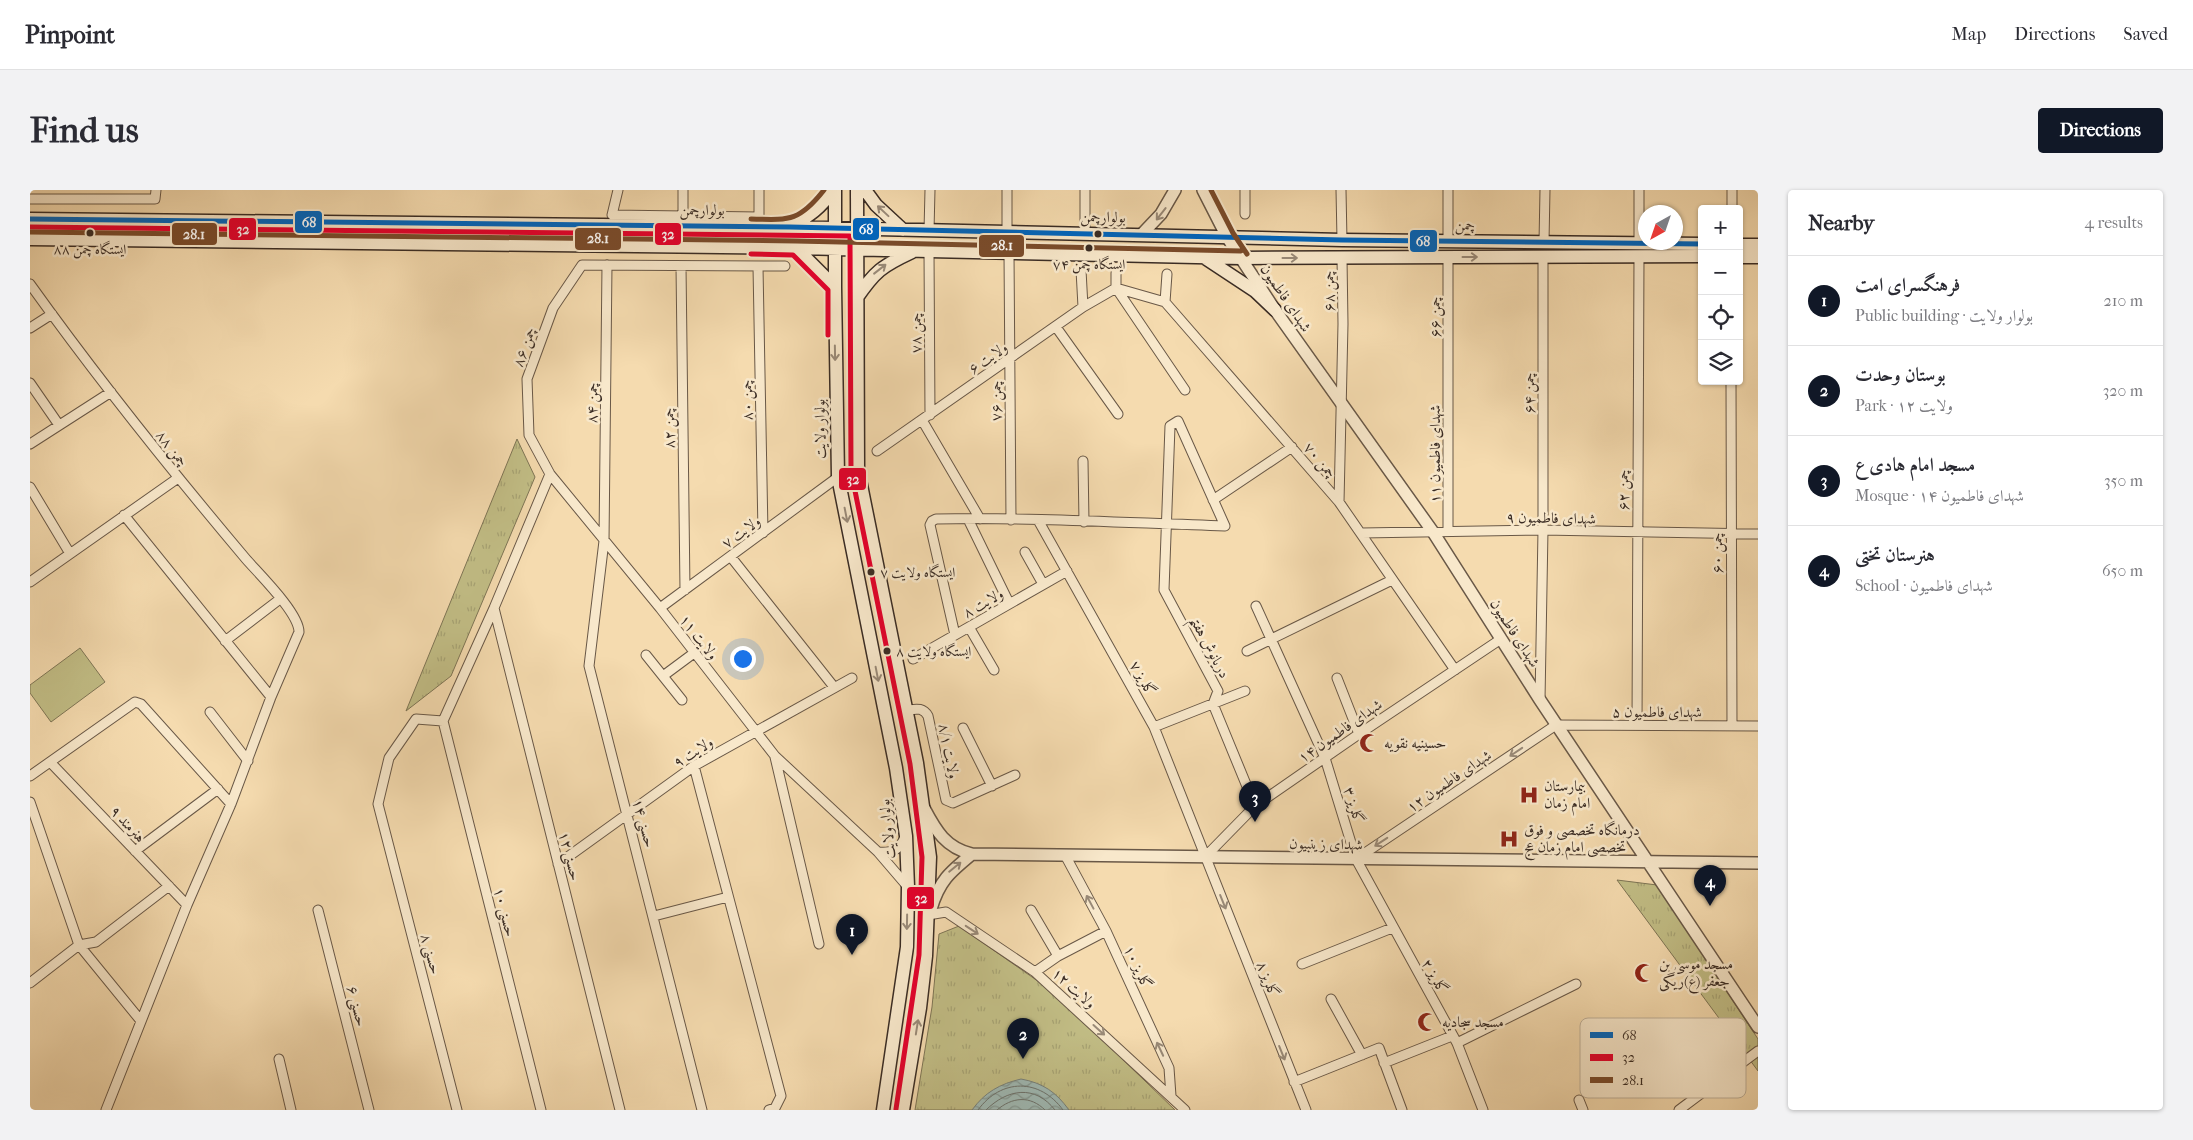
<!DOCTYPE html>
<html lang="en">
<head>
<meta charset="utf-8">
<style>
	body { margin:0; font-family:"IM FELL French Canon",Amiri,serif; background:#f2f2f3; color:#2b2b33 }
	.controls { position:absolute; right:15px; top:15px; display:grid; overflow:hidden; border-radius:5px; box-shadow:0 1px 4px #0004 }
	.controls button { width:45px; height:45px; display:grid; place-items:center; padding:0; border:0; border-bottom:1px solid #e1e1e2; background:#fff; color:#2b2b33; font:25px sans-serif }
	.compass { position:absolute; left:1608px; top:15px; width:45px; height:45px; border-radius:50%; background:#fff; box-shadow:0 1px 4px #0004; rotate:220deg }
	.you { position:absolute; left:712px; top:468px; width:18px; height:18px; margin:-12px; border:4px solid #fff; border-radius:50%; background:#1a73e8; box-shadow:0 0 0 8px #1a73e833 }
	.badge { display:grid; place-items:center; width:32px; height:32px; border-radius:50%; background:#111827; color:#fff; font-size:16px; font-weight:700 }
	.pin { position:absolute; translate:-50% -41px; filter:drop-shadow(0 1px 2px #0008) }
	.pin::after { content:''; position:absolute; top:26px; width:18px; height:15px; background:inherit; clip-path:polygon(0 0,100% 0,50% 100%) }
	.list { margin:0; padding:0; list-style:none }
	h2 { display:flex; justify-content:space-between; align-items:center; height:65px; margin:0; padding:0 20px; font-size:21px }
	h2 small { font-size:16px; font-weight:400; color:#7c7c81 }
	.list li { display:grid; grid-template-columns:32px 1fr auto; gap:15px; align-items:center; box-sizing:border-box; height:90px; padding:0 20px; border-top:1px solid #e1e1e2 }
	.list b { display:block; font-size:19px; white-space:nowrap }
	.list p { margin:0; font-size:16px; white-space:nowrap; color:#7c7c81 }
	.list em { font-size:16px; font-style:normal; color:#7c7c81 }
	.icon { flex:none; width:28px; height:28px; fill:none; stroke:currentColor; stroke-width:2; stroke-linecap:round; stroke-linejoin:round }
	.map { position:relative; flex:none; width:1728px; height:920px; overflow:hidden; border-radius:5px }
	header { display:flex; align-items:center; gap:30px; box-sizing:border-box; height:70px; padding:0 25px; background:#fff; border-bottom:1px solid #e1e1e2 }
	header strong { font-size:24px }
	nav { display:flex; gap:28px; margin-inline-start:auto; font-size:18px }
	.intro { display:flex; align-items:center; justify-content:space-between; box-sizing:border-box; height:120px; padding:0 30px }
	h1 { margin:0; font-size:35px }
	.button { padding:12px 22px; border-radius:5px; background:#111827; color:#fff; font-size:18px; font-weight:700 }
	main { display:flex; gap:30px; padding:0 30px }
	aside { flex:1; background:#fff; border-radius:5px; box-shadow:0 1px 4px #0004 }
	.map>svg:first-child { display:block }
	.grass { fill:url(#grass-tufts); stroke:#7e7555 }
	.pitch { fill:#c2be86; stroke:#7e7555 }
	.water { fill:url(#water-waves); stroke:#77817a }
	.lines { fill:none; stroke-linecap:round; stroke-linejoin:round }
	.shore { stroke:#6c726c; stroke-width:1 }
	.minor-casing { stroke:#695847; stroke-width:11 }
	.tertiary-casing { stroke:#695847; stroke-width:14 }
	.secondary-casing { stroke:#3a2c24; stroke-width:15 }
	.minor { stroke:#f8e8cb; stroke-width:9 }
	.tertiary { stroke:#f8e8cb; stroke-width:11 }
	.secondary { stroke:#f8e8cb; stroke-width:12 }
	.bus-1-casing { stroke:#f8e8cb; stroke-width:9 }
	.bus-2-casing { stroke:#f8e8cb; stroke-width:9 }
	.bus-3-casing { stroke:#f8e8cb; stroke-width:9 }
	.bus-1 { stroke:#0065bd; stroke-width:5 }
	.bus-2 { stroke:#e4002b; stroke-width:5 }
	.bus-3 { stroke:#7a4b2a; stroke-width:5 }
	.oneway { stroke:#998a78 }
	.bus-dot { fill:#3a2c24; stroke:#f8e8cb; stroke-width:2 }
	.labels { text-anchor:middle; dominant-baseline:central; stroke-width:5; stroke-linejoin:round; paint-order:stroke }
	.bus-label { font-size:14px; fill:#3a2c24; stroke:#f8e8cb }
	.street-label { font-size:15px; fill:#3a2c24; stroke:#f8e8cb }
	.poi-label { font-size:15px; fill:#3a2c24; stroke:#f8e8cb; text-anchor:start }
	.key { fill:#f8e8cb; stroke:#bfb099; stroke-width:1 }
	.key-label { font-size:14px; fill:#3a2c24 }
	.line-badge { stroke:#f8e8cb; stroke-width:2 }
	.badge-label { font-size:14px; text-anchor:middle; font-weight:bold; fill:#fff }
</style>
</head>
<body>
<header>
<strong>Pinpoint</strong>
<nav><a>Map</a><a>Directions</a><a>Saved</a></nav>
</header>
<div class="intro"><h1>Find us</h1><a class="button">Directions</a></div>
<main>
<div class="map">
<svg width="1728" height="920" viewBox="0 0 1728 920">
	<defs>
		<pattern id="grass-tufts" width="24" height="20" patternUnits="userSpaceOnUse" patternTransform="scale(1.25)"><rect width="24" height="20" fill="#c2be86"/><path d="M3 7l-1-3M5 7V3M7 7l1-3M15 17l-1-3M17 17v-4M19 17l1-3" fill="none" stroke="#a7a374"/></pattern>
		<pattern id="water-waves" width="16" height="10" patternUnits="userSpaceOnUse" patternTransform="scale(1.25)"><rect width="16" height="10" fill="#9fb9b4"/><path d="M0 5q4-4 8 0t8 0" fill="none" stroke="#839792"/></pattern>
	</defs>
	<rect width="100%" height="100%" fill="#f5dbaf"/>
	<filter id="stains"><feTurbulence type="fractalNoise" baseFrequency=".004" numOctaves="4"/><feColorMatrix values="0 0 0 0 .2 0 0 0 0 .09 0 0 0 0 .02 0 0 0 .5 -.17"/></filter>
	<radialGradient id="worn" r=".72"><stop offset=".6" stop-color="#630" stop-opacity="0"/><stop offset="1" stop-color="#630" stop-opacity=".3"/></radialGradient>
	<path class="grass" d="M487,249L505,287L421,486L376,521Z
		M1587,690L1627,695L1728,849V881Z
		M929,736L1022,801L1145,920H885L902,817L909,744Z"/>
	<path class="pitch" d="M50,458L75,492L21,532L0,503V495Z"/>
	<path class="water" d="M991,889C1013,893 1026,902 1039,920H942C955,902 970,894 991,889Z"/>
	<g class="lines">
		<path class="shore" d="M948,920C971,888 1010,888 1033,920
			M956,920C977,899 1005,894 1025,920
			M967,920C982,907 1000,905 1015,920"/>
		<g class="minor-casing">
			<path id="minor" d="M588,0L582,25L729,27
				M653,0V26
				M1055,0V43
				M1311,0L1312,50
				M1418,0V51
				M0,9H125L126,0
				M1702,19V0
				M1215,24V0
				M729,31V0
				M899,41L900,0
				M977,42V0
				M1514,52L1515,0
				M1609,53V0
				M899,61L900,225
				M979,63L981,330
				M577,75L574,351L559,476L672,920
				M651,76L655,400
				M755,76L552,75L523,118L497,189L499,245L520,284L630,418L745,566L848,662L878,697
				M728,77L733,343
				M1051,80L1053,117
				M1137,84L1135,112L1309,312L1425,480
				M0,94C68,189 141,280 216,369C229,384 269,423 269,442L241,507L201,614L157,715L76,920
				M1086,98L1155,200
				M1086,98L1135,112
				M1086,98V83
				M1026,137L1088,224
				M0,138L22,124
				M1701,191L1702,536
				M0,193L29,235
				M892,230L950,329
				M0,254L81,202
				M847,261L1053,117L1086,98
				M1053,271L1054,332
				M0,297L39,362
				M1183,310L1262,257
				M1309,312L1313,134L1312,68
				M94,325L241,507
				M938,329L979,413
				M1008,330L1124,537L1276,920
				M1418,341V67
				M1332,343L1513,340L1728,344
				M995,362L1013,394
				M701,367L804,497
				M0,392L148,288
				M1226,416L1295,568L1326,669L1427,853L1453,920
				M464,418L590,920
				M630,418L808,287
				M939,437L964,480
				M925,445L900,335L902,331L906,329C1002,327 1099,333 1195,336L1148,231L1140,236L1134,400L1188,501L1183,514L1225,616
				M195,451L250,409
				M1217,461L1362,390
				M616,465L652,510
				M883,469L1037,381
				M633,486L664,463
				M1307,488L1329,544
				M1510,510L1513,340V66
				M877,520C886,519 893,517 898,526L916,610L923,613L985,585
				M180,522L218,571
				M413,531L386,529L359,568L348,614L427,920
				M413,531L511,920
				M413,531L464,418L520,284
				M1607,535L1609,66
				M1124,537L1215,501
				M933,538L962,596
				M745,567L789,754
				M20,572L157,715
				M664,576L751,906L745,918L739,920
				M0,586L105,512L111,514L201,614
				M0,612L49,755L0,793
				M105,661L188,599
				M848,662C862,663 869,661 875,647
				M1035,665L1076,741L1139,878L1141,906
				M1175,667L1225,616L1329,544L1471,449
				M1326,669L1526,535L1728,536
				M528,674L664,576L822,488
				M288,720L339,920
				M1001,720L1028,766
				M898,725L916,722L1005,782L1155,920
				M624,726L698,707
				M49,755L66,752L139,696
				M49,755L111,831
				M1272,774L1362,738
				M1005,782L1028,766L1076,741
				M1301,809L1332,865
				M1427,853L1546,794
				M249,869L261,920
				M1354,873L1422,846
				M1264,892L1349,858L1372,920
				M1549,910L1553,920
				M1649,920L1728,861"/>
		</g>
		<g class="tertiary-casing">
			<path id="tertiary" d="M1173,0L1197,47L1245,120L1403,342L1510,510L1728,837
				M1112,44L1131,24L1145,0
				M894,618C906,641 916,658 942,664L1728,673
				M901,719C909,691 920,682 942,664"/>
		</g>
		<g class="secondary-casing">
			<path id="secondary" d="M805,0V97L808,287L866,578L876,646L878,697L877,757L853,920
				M827,0L828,280L887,573L900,667L896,766L890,818L873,920
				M835,0L846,15L873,40
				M0,29L760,37L1312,50L1672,54
				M760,37C779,26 791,18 803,0
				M0,49L766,58L1211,68L1672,66
				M1709,55H1728
				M766,58L805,97
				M1172,66L1225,101L1245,120
				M1709,67H1728
				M826,109C845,81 852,76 882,62"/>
		</g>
		<use href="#minor" class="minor"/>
		<use href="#tertiary" class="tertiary"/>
		<use href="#secondary" class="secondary"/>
		<g class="bus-1-casing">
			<path id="bus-1" d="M0,29L760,37L1312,50L1672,54"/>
		</g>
		<g class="bus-2-casing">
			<path id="bus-2" d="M0,37L820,46L821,281L880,574L892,667L889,765L866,919
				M721,64L763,65L798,100V145"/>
		</g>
		<g class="bus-3-casing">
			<path id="bus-3" d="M1181,0L1203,43L1217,64
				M721,29C759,30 769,32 794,0
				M0,42L766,51L1211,61"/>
		</g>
		<use href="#bus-1" class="bus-1"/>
		<use href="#bus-2" class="bus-2"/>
		<use href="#bus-3" class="bus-3"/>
	</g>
	<defs><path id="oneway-shaft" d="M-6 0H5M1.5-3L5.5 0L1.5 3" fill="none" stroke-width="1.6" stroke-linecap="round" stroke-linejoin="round" transform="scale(1.25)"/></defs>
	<g class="oneway">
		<use href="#oneway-shaft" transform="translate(853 21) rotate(-137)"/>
		<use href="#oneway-shaft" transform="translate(1131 24) rotate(128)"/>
		<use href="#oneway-shaft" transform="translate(1440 67)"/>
		<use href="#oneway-shaft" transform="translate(1260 68)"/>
		<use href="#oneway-shaft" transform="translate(850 79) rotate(-38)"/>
		<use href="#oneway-shaft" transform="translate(805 163) rotate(89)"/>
		<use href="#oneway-shaft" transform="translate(816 325) rotate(79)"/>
		<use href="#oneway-shaft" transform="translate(847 484) rotate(79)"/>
		<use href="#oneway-shaft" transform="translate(1486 562) rotate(146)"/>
		<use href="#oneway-shaft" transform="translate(1351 652) rotate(147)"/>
		<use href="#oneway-shaft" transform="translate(925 677) rotate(-39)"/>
		<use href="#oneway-shaft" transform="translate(1060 712) rotate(-118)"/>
		<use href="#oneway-shaft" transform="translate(1193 712) rotate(68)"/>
		<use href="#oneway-shaft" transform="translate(877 732) rotate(91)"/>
		<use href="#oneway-shaft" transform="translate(942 740) rotate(33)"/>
		<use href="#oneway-shaft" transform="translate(887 837) rotate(-81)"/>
		<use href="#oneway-shaft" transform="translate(1069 840) rotate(42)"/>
		<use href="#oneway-shaft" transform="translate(1130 859) rotate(-115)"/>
		<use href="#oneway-shaft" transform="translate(1252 863) rotate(68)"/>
	</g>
	<defs>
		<g id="mosque-bare" transform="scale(1.5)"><path d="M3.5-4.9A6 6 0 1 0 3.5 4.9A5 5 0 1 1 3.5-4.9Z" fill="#8f2418" stroke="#f8e8cb" stroke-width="2.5" paint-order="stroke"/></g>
		<g id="hospital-bare" transform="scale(1.5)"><path d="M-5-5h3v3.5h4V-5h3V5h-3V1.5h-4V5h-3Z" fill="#8f2418" stroke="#f8e8cb" stroke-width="2.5" paint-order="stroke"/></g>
	</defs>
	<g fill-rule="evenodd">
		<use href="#mosque-bare" x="1339" y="553"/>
		<use href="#hospital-bare" x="1499" y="605"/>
		<use href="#hospital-bare" x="1479" y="649"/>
		<use href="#mosque-bare" x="1614" y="783"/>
		<use href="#mosque-bare" x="1397" y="832"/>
	</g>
	<g class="bus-dot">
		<circle cx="60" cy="43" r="4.5"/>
		<circle cx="1068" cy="44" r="4.5"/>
		<circle cx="1059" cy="58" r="4.5"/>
		<circle cx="841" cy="382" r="4.5"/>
		<circle cx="857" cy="461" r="4.5"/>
	</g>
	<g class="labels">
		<g class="bus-label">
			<text x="60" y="59">ایستگاه چمن ۸۸</text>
			<text x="1059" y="74">ایستگاه چمن ۷۴</text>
			<text x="850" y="382" text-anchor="start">ایستگاه ولایت ۷</text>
			<text x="866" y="461" text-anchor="start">ایستگاه ولایت ۸</text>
		</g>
		<g class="street-label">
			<text x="672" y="20">بولوارچمن</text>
			<text transform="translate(1073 27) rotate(1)">بولوارچمن</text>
			<text transform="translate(1435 35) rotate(1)">چمن</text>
			<text transform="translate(1299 101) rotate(-91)">چمن ۶۸</text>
			<text transform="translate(1256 108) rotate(56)">شهدای فاطمیون</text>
			<text transform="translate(1405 127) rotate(-90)">چمن ۶۶</text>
			<text transform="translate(886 143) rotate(-90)">چمن ۷۸</text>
			<text transform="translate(494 157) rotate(-70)">چمن ۸۶</text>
			<text transform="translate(958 168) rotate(-35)">ولایت ۶</text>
			<text transform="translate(1499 203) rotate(-90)">چمن ۶۴</text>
			<text transform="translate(717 210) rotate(-91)">چمن ۸۰</text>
			<text transform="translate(966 211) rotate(-90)">چمن ۷۶</text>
			<text transform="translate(562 213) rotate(-89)">چمن ۸۴</text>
			<text transform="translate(639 238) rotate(-91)">چمن ۸۲</text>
			<text transform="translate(790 239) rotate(-91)">بولوار ولایت</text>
			<text transform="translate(142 258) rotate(52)">چمن ۸۸</text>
			<text transform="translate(1405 264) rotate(-90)">شهدای فاطمیون ۱۱</text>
			<text transform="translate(1290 270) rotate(50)">چمن ۷۰</text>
			<text transform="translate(1593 300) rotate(-90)">چمن ۶۲</text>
			<text transform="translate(1521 328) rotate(1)">شهدای فاطمیون ۹</text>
			<text transform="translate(711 342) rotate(-36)">ولایت ۷</text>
			<text transform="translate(1687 363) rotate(-90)">چمن ۶۰</text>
			<text transform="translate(953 413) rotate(-30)">ولایت ۸</text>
			<text transform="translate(1485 443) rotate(57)">شهدای فاطمیون</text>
			<text transform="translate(669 447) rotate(52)">ولایت ۱۱</text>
			<text transform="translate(1180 457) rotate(62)">دریانوش هفتم</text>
			<text transform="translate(1113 488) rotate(61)">گلریز ۷</text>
			<text x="1627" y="522">شهدای فاطمیون ۵</text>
			<text transform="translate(1310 541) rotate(-35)">شهدای فاطمیون ۱۴</text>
			<text transform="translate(919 561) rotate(79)">ولایت ۸/۱</text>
			<text transform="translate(663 562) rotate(-32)">ولایت ۹</text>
			<text transform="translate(1419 591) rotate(-34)">شهدای فاطمیون ۱۲</text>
			<text transform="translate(1324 615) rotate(73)">گلریز ۳</text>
			<text transform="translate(614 633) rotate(75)">حسنی ۱۴</text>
			<text transform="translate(98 634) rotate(47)">هنرمند ۹</text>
			<text transform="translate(857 639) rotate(-96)">بولوار ولایت</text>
			<text transform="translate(1296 654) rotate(1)">شهدای زینبیون</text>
			<text transform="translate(540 666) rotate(76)">حسنی ۱۲</text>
			<text transform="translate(475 722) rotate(76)">حسنی ۱۰</text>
			<text transform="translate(401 764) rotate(75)">حسنی ۸</text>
			<text transform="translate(1108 777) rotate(65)">گلریز ۱۰</text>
			<text transform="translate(1405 786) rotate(61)">گلریز ۲</text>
			<text transform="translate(1238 789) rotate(68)">گلریز ۸</text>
			<text transform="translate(1044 798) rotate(42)">ولایت ۱۲</text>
			<text transform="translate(327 816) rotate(76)">حسنی ۶</text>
		</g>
		<g class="poi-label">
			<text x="1354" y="553">حسینیه نقویه</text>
			<text x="1514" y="596">بیمارستان<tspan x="1514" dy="17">امام زمان</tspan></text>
			<text x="1494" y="640">درمانگاه تخصصی و فوق<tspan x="1494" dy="17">تخصصی امام زمان عج</tspan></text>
			<text x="1629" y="774">مسجد موسی بن<tspan x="1629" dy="17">جعفر (ع)ریگی</tspan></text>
			<text x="1412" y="832">مسجد سجادیه</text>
		</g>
	</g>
	<rect x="1550" y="828" width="166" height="80" rx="8" class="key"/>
	<rect x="1560" y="842" width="23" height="6" fill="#0065bd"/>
	<rect x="1560" y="864" width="23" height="7" fill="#e4002b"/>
	<rect x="1560" y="887" width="23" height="6" fill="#7a4b2a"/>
	<g class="key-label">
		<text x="1592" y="850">68</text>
		<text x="1592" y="872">32</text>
		<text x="1592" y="895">28.1</text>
	</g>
	<g class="line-badge">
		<rect x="264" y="20" width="29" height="24" rx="5" fill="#0065bd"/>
		<rect x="822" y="27" width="28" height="24" rx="5" fill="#0065bd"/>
		<rect x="198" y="27" width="29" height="24" rx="5" fill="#e4002b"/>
		<rect x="141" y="32" width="47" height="24" rx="5" fill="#7a4b2a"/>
		<rect x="624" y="32" width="28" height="24" rx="5" fill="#e4002b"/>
		<rect x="544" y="37" width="48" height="24" rx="5" fill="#7a4b2a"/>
		<rect x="1379" y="39" width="29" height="24" rx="5" fill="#0065bd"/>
		<rect x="948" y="44" width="47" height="24" rx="5" fill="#7a4b2a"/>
		<rect x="808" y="277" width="29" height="24" rx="5" fill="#e4002b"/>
		<rect x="876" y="696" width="29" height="24" rx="5" fill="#e4002b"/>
	</g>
	<g class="badge-label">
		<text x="279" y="37">68</text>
		<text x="836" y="44">68</text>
		<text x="213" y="44">32</text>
		<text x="164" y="49">28.1</text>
		<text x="638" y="49">32</text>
		<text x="568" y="53">28.1</text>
		<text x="1393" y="56">68</text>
		<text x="972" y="60">28.1</text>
		<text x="823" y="294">32</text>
		<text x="891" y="713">32</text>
	</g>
	<rect width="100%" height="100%" filter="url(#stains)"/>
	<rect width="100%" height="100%" fill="url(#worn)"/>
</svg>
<div class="controls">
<button>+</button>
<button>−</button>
<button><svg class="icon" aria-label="locate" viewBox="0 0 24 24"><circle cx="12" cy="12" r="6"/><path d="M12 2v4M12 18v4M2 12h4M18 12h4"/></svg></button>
<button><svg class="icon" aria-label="layers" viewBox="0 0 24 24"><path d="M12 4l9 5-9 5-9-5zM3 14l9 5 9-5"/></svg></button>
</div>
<svg class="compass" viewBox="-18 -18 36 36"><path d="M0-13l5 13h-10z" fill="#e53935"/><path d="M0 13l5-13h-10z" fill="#7c7c81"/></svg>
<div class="you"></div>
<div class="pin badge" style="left:822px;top:765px">1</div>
<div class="pin badge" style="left:993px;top:869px">2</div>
<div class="pin badge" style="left:1225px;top:632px">3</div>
<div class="pin badge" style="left:1680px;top:716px">4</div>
</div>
<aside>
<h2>Nearby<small>4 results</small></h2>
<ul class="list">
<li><span class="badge">1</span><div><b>فرهنگسرای امت</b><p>Public building · بولوار ولایت</p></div><em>210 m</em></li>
<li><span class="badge">2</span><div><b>بوستان وحدت</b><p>Park · ولایت ۱۲</p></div><em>320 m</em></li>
<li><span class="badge">3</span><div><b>مسجد امام هادی ع</b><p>Mosque · شهدای فاطمیون ۱۴</p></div><em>350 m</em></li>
<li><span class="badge">4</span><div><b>هنرستان تختی</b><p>School · شهدای فاطمیون</p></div><em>650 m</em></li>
</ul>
</aside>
</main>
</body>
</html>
